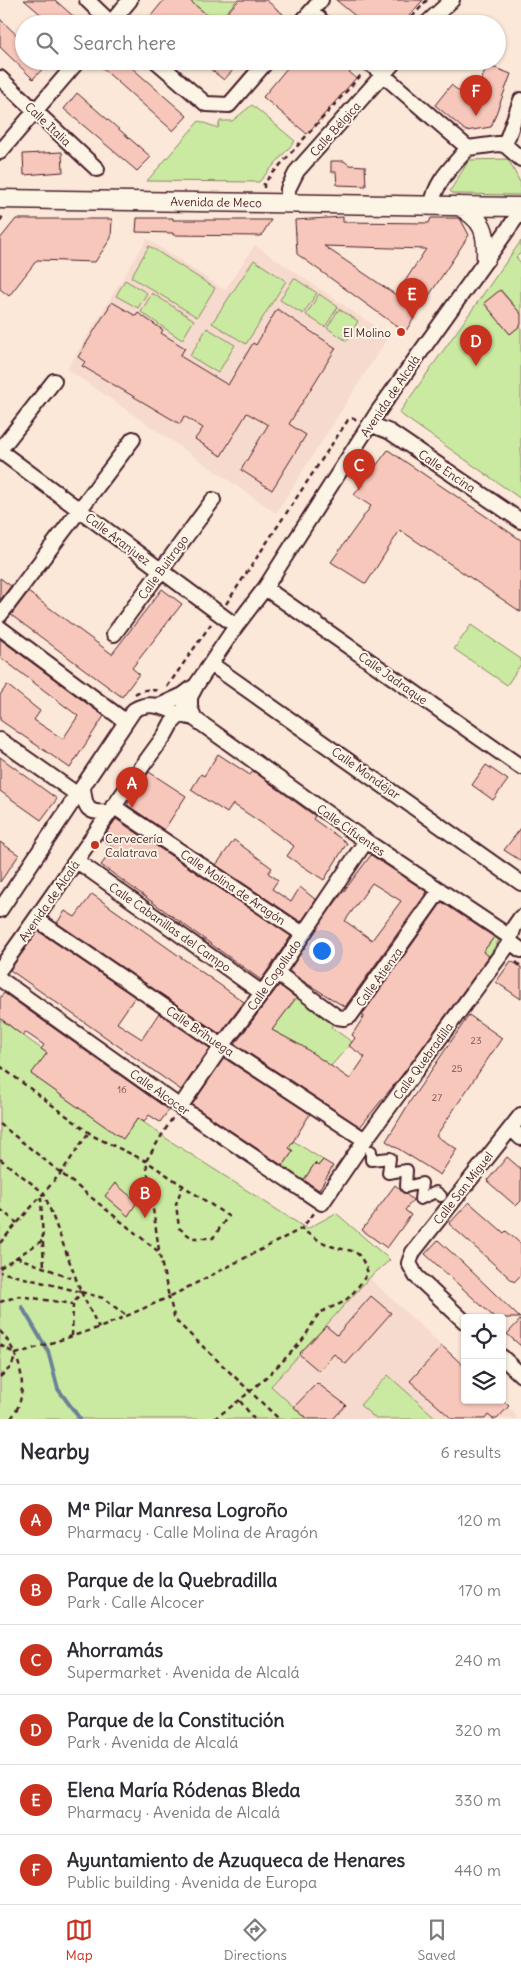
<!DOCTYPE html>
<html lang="en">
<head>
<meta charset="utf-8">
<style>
	body { margin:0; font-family:Delius,sans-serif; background:#f7f7f7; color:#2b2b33 }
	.controls { position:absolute; right:15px; bottom:15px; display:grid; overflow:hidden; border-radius:5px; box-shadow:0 1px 4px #0004 }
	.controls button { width:45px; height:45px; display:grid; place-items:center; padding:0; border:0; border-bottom:1px solid #e1e1e2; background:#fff; color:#2b2b33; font:25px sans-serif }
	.you { position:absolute; left:321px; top:950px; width:18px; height:18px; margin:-12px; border:4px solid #fff; border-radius:50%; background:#1a73e8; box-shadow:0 0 0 8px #1a73e833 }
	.badge { display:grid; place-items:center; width:32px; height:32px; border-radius:50%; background:#c8321e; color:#fff; font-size:16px; font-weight:700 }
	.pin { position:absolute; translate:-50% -41px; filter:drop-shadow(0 1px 2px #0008) }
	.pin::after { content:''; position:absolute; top:26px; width:18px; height:15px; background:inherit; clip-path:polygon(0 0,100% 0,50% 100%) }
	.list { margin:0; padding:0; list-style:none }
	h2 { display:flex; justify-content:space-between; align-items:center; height:65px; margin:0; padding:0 20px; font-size:21px }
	h2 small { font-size:16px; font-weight:400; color:#7c7c81 }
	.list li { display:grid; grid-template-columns:32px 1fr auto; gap:15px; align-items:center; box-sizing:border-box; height:70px; padding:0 20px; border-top:1px solid #e1e1e2 }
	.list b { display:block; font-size:19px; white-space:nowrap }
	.list p { margin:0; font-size:16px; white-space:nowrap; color:#7c7c81 }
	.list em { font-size:16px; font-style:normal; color:#7c7c81 }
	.icon { flex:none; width:28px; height:28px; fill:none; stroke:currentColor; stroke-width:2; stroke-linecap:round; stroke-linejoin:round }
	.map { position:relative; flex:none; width:521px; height:1419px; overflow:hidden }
	.search { position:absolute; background:#fff; box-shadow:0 1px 4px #0004; left:15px; right:15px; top:15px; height:55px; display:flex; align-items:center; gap:12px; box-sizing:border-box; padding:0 18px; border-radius:28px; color:#7c7c81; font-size:19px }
	.sheet { height:485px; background:#fff }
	nav { display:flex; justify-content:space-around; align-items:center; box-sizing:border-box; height:70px; border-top:1px solid #e1e1e2; background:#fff; font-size:14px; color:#7c7c81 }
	nav a { display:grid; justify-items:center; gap:2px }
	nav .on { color:#c8321e }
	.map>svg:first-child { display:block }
	.built { fill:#f6dacd }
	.green { fill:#caeaa1; stroke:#8a8466 }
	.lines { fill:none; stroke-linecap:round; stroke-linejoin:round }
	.stream { stroke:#6b8198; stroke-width:4 }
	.building { fill:#f6c7ba; stroke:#4a1f2b; fill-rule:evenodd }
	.pedestrian-casing { stroke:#4a1f2b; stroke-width:14 }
	.minor-casing { stroke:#4a1f2b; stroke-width:18 }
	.tertiary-casing { stroke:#4a1f2b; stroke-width:21 }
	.path { stroke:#4a1f2b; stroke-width:2.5; stroke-dasharray:5 4; stroke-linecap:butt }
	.pedestrian { stroke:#fcf5e5; stroke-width:10 }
	.minor { stroke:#fcf5e5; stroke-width:14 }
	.tertiary { stroke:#fcf5e5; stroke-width:18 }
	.poi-dot { fill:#c8321e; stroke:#fcf5e5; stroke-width:2 }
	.labels { text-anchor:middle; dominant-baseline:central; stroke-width:4; stroke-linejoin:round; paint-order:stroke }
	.number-label { font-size:10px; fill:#75494f }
	.street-label { font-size:12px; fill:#4a1f2b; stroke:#fcf5e5 }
	.poi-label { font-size:12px; fill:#4a1f2b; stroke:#fcf5e5; text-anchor:end }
</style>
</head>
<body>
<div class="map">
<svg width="521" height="1419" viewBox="0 0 521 1419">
	<rect width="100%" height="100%" fill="#fbe8d9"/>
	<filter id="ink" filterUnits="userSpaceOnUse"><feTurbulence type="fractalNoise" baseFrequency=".02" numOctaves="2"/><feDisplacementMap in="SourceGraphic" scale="10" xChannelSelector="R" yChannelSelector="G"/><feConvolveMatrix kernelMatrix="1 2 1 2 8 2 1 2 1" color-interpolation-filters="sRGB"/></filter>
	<g filter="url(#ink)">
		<path class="built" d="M147,239L225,290L255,245L389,336L276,513L67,369Z
			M369,1278L465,1367V1400H502L517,1416L514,1419H307L271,1386Z"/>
		<path class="green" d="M188,0H237L217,23Z
			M252,105L295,141L259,182L147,181L199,121L218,128L220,121H232Z
			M508,159L521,184L520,195L454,194L450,191L469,160Z
			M521,241V253L516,257L521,263V314L501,290L484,303L510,334L520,326L521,327V499L399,413Z
			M149,246L215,288L197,317L131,277Z
			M254,260L286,281L246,344L212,323Z
			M294,278L317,293L303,314L280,300Z
			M125,280L147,293L138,308L116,296Z
			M152,293L194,320L182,340L141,312Z
			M319,294L338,307L325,327L306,315Z
			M339,309L358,321L347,341L327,328Z
			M207,328L235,345L218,373L190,356Z
			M471,625L521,659V664L507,685L454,649Z
			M494,937L499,940L489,956L483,952Z
			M299,993L336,1019L331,1027L352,1042L330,1067L272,1030Z
			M0,1019L167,1139L307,1229L336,1213L390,1260L369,1278L271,1386L307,1419H0Z
			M246,1117L264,1122L323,1160L318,1166L315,1164L302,1182L282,1168L293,1151Z
			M388,1375L437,1419H376L360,1405Z"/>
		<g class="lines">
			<path class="stream" d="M22,1307L48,1351L58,1389L80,1419"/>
		</g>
		<path class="building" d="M24,0H55L82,24H52Z
			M164,0H189L217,23L239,0H266L283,14L274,24H144Z
			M336,0H423L402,24H365Z
			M0,19L24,42V61H50L33,79L0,47Z
			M105,61H124L187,116L173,131L101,67Z
			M200,61H241L224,80Z
			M293,61H337L356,78L307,134L263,97Z
			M487,65L511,74L491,127L466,131L435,105L451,85L473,102Z
			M77,93L151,157L137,171L64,109Z
			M62,152L63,172L24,175L23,154Z
			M331,161H344L349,165L365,166L366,186L337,185L336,172H331Z
			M343,217V222L429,223L431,218H458L461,220L469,235L405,332L297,254L295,220ZM324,246L426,249L396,295Z
			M137,218H173V220H271L261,236L173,235V233L136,232Z
			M16,219H112L111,238L95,262L37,260L9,296L0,289V239Z
			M500,290L521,314V325L510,334L484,303Z
			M112,302L136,316L138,313L163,330L161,333L185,348L180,356L228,385L253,343L256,345L277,309L336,348L289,424L306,435L272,490L241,470L268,425L247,413L221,456L195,439L203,428L184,416L180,424L82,366L85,362L78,357Z
			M388,450L521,540V612L400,530L366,584L331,562L371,506L354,495Z
			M0,578L11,586L0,600Z
			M162,589L182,604L132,668L139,674L122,697L11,615L28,592L112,654Z
			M0,639L104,716L70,768L0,720V695L7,685L40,711L34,720L63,739L78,716L0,657Z
			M218,754L250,775L253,771L315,816L313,819L347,843L324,880L287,856L294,846L260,822L233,804L227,813L191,790L201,774L204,776Z
			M0,757L57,799L41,820L0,791Z
			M486,765L508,780L493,800L472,785Z
			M149,772L186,796L164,830L127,805Z
			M116,819L291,936L261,980L101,865L114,848L102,839Z
			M521,828V861L504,850Z
			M234,840L272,868L268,873L278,880L272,889L291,902L300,887L316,900L301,922L216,865Z
			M0,842L19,855L0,882Z
			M371,855L427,892L345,1007L306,983L289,971L329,911ZM372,883L401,901L372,940L345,921Z
			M92,894L244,1002L220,1034L57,923L65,911L75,917Z
			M442,902L494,937L483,952L489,956L406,1070L360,1127L235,1044L279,985L296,998L272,1030L302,1046L350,1079L365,1057L349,1046L355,1038L352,1035L364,1016L362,1015Z
			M38,931L135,997L117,1023L142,1039L159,1013L210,1048L181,1090L10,970Z
			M511,961L521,967V999L496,982Z
			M4,993L169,1110L160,1122L149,1115L144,1122L138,1118L123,1139L31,1074L47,1053L41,1049L44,1045L25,1032L23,1036L0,1018V998Z
			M469,1015L502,1038L436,1136L457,1149L440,1175L386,1141L411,1100Z
			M224,1058L310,1114L289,1148L293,1151L283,1166L192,1105Z
			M507,1157L521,1169V1201L516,1206L487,1181Z
			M323,1160L333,1166L319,1190L304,1180L315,1163L318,1166Z
			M115,1183L137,1202L128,1216L105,1196Z
			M395,1185L413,1200L405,1210L411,1215L387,1248L362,1230Z
			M469,1202L504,1233L506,1231L521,1244V1275L514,1282L449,1224Z
			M438,1240L463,1263L520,1318H495L425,1254Z
			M371,1296L391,1313L346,1364L334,1354L319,1371L299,1354L326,1326L337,1335Z
			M521,1319V1346L507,1334Z
			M442,1346L465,1367V1400H502L509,1406L497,1419H493L488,1415L485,1419H452L410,1381Z
			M317,1383L346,1405L333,1419H307L294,1407Z"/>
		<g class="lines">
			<g class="pedestrian-casing">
				<path id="pedestrian" d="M371,1151V1160L390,1158L388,1173L407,1170L406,1187L422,1183L420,1199L436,1192L441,1196"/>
			</g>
			<g class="minor-casing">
				<path id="minor" d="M87,0L112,24
					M311,12L325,24
					M110,24L130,0
					M300,24L321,0
					M426,24L452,0
					M156,61L206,104L229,105L267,61
					M367,61L468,148
					M0,78L97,169
					M505,145L521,100
					M0,152L78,61
					M288,203V189L297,171L395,61
					M432,205C435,181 453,166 468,148L498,144L505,145L521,159
					M370,424L390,432L521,521
					M0,450L54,381
					M0,451L236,626
					M265,588L521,767
					M0,615L133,439
					M0,628L125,721
					M114,634L213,500
					M211,664L521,883
					M190,699V708L195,719L366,841L510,937
					M159,706L183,695L195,686
					M0,740L78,795
					M83,788C85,808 87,814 109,812
					M113,806L303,934
					M77,861L262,993
					M0,910L134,710C153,699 169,710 189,717
					M36,919L222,1046L365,1140
					M509,941L521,950
					M0,969C56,892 108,812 165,735L171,724L181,714L197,684L236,626L265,588L377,413L521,211
					M277,973L337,1017L344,1018L350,1016L440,890
					M0,979L180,1107L322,1203L365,1140L508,945L514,927L521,917
					M180,1107L222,1046L277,973L366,841
					M511,1128L521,1138
					M465,1322L416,1276L409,1263L413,1252L521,1115
					M502,1357L521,1375"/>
			</g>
			<g class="tertiary-casing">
				<path id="tertiary" d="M0,199L521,207
					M459,206C483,220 487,230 486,258"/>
			</g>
			<path class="path" d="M406,24L427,0
				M264,188V183L362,74
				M0,221L4,214
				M226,604L348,420L354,418L356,420
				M167,687L211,624
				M135,694C143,688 152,690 161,691
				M516,962L521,966
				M0,1066L95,1137L146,1161L228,1216L213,1238H192L179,1228L176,1204L183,1184
				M0,1124L159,1252L169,1297L301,1229L315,1212
				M0,1159L44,1193L81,1292L0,1272
				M41,1197L44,1268
				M0,1209L17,1223
				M0,1243L61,1173L89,1132
				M159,1250L146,1161L173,1117
				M16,1257L77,1280
				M0,1268L43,1240
				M81,1292L103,1298L127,1316
				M81,1292L99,1328
				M0,1302L19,1296L73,1304
				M0,1331C17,1350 26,1376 20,1401C19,1407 14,1414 11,1419
				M72,1336L73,1304L81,1292
				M0,1345L16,1354L104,1326L169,1297L175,1320L279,1419
				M0,1377L11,1367L16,1355
				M240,1401L254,1419
				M214,1419C246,1397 274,1371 300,1343C308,1334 313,1320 319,1314C326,1308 335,1307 343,1302C354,1294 360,1284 368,1273C357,1243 353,1255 329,1245C319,1241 310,1235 301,1229"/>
			<use href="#pedestrian" class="pedestrian"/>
			<use href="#minor" class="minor"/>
			<use href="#tertiary" class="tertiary"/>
		</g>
	</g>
	<g class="poi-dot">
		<circle cx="401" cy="332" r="5"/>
		<circle cx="95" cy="845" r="5"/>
	</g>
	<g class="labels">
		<g class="number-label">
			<text x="476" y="1040">23</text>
			<text x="457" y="1068">25</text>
			<text x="122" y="1089">16</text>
			<text x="437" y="1097">27</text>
		</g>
		<g class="street-label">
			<text transform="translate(48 124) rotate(43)">Calle Italia</text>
			<text transform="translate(335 129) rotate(-48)">Calle Bélgica</text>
			<text transform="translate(216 202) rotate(1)">Avenida de Meco</text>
			<text transform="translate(390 396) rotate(-56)">Avenida de Alcalá</text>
			<text transform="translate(447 471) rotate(34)">Calle Encina</text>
			<text transform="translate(118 539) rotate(37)">Calle Aranjuez</text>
			<text transform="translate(163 567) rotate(-54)">Calle Buitrago</text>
			<text transform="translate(393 678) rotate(35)">Calle Jadraque</text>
			<text transform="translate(366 773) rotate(35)">Calle Mondéjar</text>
			<text transform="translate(351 830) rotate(35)">Calle Cifuentes</text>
			<text transform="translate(233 887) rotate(34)">Calle Molina de Aragón</text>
			<text transform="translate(49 901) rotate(-55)">Avenida de Alcalá</text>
			<text transform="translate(170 927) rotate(35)">Calle Cabanillas del Campo</text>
			<text transform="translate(274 975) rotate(-55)">Calle Cogolludo</text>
			<text transform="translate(379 977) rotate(-54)">Calle Atienza</text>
			<text transform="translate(200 1031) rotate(34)">Calle Brihuega</text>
			<text transform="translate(423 1061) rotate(-54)">Calle Quebradilla</text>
			<text transform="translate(160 1092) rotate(35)">Calle Alcocer</text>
			<text transform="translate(463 1188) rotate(-52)">Calle San Miguel</text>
		</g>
		<g class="poi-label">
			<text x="391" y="332">El Molino</text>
			<text x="105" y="838" text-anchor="start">Cervecería<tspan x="105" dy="14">Calatrava</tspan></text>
		</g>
	</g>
</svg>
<div class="controls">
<button><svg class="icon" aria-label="locate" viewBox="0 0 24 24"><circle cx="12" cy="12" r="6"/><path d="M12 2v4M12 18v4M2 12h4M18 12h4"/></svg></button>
<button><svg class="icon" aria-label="layers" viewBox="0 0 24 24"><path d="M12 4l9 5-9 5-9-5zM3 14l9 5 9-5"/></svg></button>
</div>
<div class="you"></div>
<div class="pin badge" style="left:132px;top:808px">A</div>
<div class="pin badge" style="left:145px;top:1218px">B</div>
<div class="pin badge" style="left:359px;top:490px">C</div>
<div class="pin badge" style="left:476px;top:366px">D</div>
<div class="pin badge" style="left:412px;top:319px">E</div>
<div class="pin badge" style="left:476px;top:116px">F</div>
<div class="search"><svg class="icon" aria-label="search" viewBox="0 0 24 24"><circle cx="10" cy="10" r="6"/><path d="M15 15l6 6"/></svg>Search here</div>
</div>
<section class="sheet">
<h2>Nearby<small>6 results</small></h2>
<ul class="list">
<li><span class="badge">A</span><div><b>Mª Pilar Manresa Logroño</b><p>Pharmacy · Calle Molina de Aragón</p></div><em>120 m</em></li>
<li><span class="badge">B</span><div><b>Parque de la Quebradilla</b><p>Park · Calle Alcocer</p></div><em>170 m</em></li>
<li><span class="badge">C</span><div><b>Ahorramás</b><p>Supermarket · Avenida de Alcalá</p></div><em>240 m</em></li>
<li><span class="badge">D</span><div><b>Parque de la Constitución</b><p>Park · Avenida de Alcalá</p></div><em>320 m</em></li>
<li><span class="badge">E</span><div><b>Elena María Ródenas Bleda</b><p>Pharmacy · Avenida de Alcalá</p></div><em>330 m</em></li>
<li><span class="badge">F</span><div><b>Ayuntamiento de Azuqueca de Henares</b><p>Public building · Avenida de Europa</p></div><em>440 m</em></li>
</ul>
</section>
<nav>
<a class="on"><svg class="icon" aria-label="map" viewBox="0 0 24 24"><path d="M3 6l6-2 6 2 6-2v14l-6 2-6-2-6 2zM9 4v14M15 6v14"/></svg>Map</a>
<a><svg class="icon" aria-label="directions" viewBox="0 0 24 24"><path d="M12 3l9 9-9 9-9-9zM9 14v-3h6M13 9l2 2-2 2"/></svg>Directions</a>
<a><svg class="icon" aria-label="saved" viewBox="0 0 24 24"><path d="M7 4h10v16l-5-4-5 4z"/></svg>Saved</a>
</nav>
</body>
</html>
